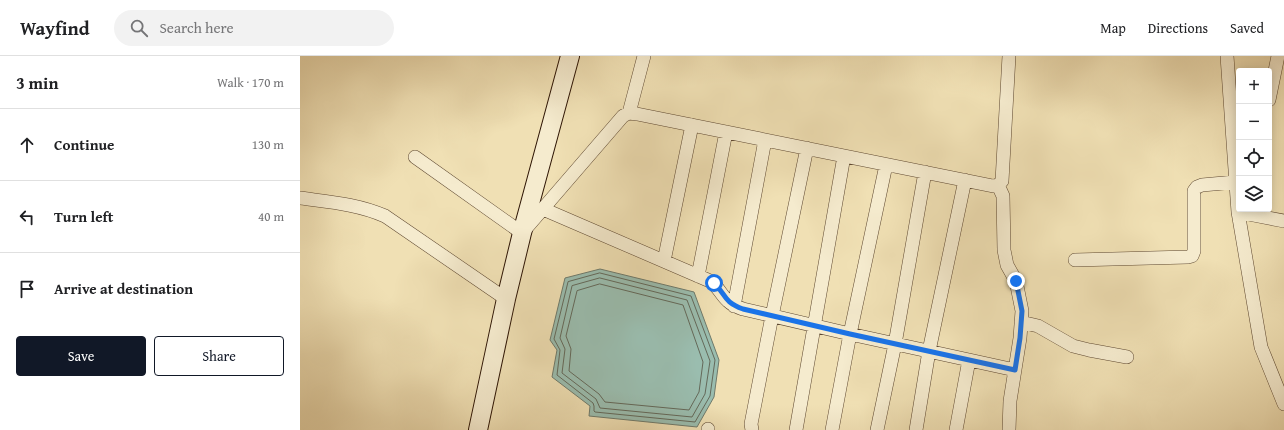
<!DOCTYPE html>
<html lang="en">
<head>
<meta charset="utf-8">
<style>
	body { margin:0; font-family:"Gentium Book Plus",serif; background:#f2f2f2; color:#202124 }
	.controls { position:absolute; right:12px; top:12px; display:grid; overflow:hidden; border-radius:4px; box-shadow:0 2px 10px #0003 }
	.controls button { width:36px; height:36px; display:grid; place-items:center; padding:0; border:0; border-bottom:1px solid #e0e0e0; background:#fff; color:#202124; font:20px sans-serif }
	.stop { position:absolute; width:12px; height:12px; margin:-9px; border:3px solid #1a73e8; border-radius:50%; background:#fff }
	.stop.end { background:#1a73e8; border-color:#fff; box-shadow:0 1px 4px #0008 }
	.list { margin:0; padding:0; list-style:none }
	h2 { display:flex; justify-content:space-between; align-items:center; height:52px; margin:0; padding:0 16px; font-size:17px }
	h2 small { font-size:13px; font-weight:400; color:#757577 }
	.list li { display:grid; grid-template-columns:26px 1fr auto; gap:12px; align-items:center; box-sizing:border-box; height:72px; padding:0 16px; border-top:1px solid #e0e0e0 }
	.list b { display:block; font-size:15px; white-space:nowrap }
	.list em { font-size:13px; font-style:normal; color:#757577 }
	.actions { display:flex; gap:8px; padding:12px 16px }
	.actions a { flex:1; padding:9px 0; border:1px solid #111827; border-radius:4px; text-align:center; font-size:14px; color:#111827 }
	.actions .main { background:#111827; color:#fff }
	.icon { flex:none; width:22px; height:22px; fill:none; stroke:currentColor; stroke-width:2; stroke-linecap:round; stroke-linejoin:round }
	.map { position:relative; flex:none; width:984px; height:374px; overflow:hidden }
	header { display:flex; align-items:center; gap:24px; box-sizing:border-box; height:56px; padding:0 20px; background:#fff; border-bottom:1px solid #e0e0e0 }
	header strong { font-size:19px }
	nav { display:flex; gap:22px; margin-inline-start:auto; font-size:14px }
	.search { width:280px; height:36px; background:#f2f2f2; display:flex; align-items:center; gap:10px; box-sizing:border-box; padding:0 14px; border-radius:22px; color:#757577; font-size:15px }
	main { display:flex }
	aside { flex:1; background:#fff }
	.map>svg:first-child { display:block }
	.water { fill:#9abdaf; stroke:#6f7a6b }
	.lines { fill:none; stroke-linecap:round; stroke-linejoin:round }
	.shore { stroke:#64695a; stroke-width:1 }
	.street-casing { stroke:#5e4831; stroke-width:14 }
	.secondary-casing { stroke:#2e1505; stroke-width:20 }
	.street { stroke:#f5ebce; stroke-width:13 }
	.secondary { stroke:#f5ebce; stroke-width:18 }
	.route { stroke:#1a73e8; stroke-width:5 }
</style>
</head>
<body>
<header>
<strong>Wayfind</strong>
<div class="search"><svg class="icon" aria-label="search" viewBox="0 0 24 24"><circle cx="10" cy="10" r="6"/><path d="M15 15l6 6"/></svg>Search here</div>
<nav><a>Map</a><a>Directions</a><a>Saved</a></nav>
</header>
<main>
<aside>
<h2>3 min<small>Walk · 170 m</small></h2>
<ul class="list">
<li><svg class="icon" aria-label="ahead" viewBox="0 0 24 24"><path d="M12 20V5M6 11l6-6 6 6"/></svg><div><b>Continue</b></div><em>130 m</em></li>
<li><svg class="icon" aria-label="left" viewBox="0 0 24 24"><path d="M17 20v-9H6M10 6l-5 5 5 5"/></svg><div><b>Turn left</b></div><em>40 m</em></li>
<li><svg class="icon" aria-label="arrive" viewBox="0 0 24 24"><path d="M6 21V4h12l-3 4 3 4H6"/></svg><div><b>Arrive at destination</b></div></li>
</ul>
<div class="actions"><a class="main">Save</a><a>Share</a></div>
</aside>
<div class="map">
<svg width="984" height="374" viewBox="0 0 984 374">
	<rect width="100%" height="100%" fill="#f0e0b4"/>
	<filter id="stains"><feTurbulence type="fractalNoise" baseFrequency=".005" numOctaves="4"/><feColorMatrix values="0 0 0 0 .2 0 0 0 0 .09 0 0 0 0 .02 0 0 0 .5 -.17"/></filter>
	<radialGradient id="worn" r=".72"><stop offset=".6" stop-color="#630" stop-opacity="0"/><stop offset="1" stop-color="#630" stop-opacity=".3"/></radialGradient>
	<path class="water" d="M300,213L394,236L419,304L414,341L397,371L289,360L290,350L252,321L257,294L250,284L265,222Z"/>
	<g class="lines">
		<path class="shore" d="M300,217L391,240L415,304L410,340L395,366L295,356L294,355V350L293,347L257,319L260,294L254,283L268,226Z
			M300,222L387,244L410,305L405,338L392,361L300,352L296,343L262,317L265,293L260,282L272,230Z
			M300,228L383,249L403,306L399,336L389,354L305,346L299,338L269,315L271,293L266,280L277,235Z"/>
		<g class="street-casing">
			<path id="street" d="M927,0L938,156L961,291L984,348
				M969,44L978,0
				M329,57L344,0
				M115,101L222,177L323,60L329,57L337,58L693,130L698,129L702,125L709,0
				M698,129L703,140L704,194L707,209L716,225L722,255L720,282L710,345L709,374
				M0,142C29,146 58,148 85,160L206,243
				M243,153L410,225C418,230 421,239 428,245C432,249 437,251 443,253L550,278L715,314
				M938,156L984,165
				M775,204L888,201L892,200L894,195V135L897,131L902,129L935,126
				M364,205L392,69
				M398,220L426,76
				M434,250L465,84
				M721,266L738,270L773,290L789,294L827,301
				M408,374V373
				M452,374L451,368L472,260L507,92
				M496,374L544,100
				M532,374L550,278L586,109
				M577,374L595,288L625,116
				M616,374L629,295L665,124
				M656,374L669,304"/>
		</g>
		<g class="secondary-casing">
			<path id="secondary" d="M178,374L206,243L222,177L270,0"/>
		</g>
		<use href="#street" class="street"/>
		<use href="#secondary" class="secondary"/>
	</g>
	<g class="lines">
		<path class="route" d="M414,227C426,238 423,246 443,253L550,278L715,314L720,282L722,255L716,225"/>
	</g>
	<rect width="100%" height="100%" filter="url(#stains)"/>
	<rect width="100%" height="100%" fill="url(#worn)"/>
</svg>
<div class="controls">
<button>+</button>
<button>−</button>
<button><svg class="icon" aria-label="locate" viewBox="0 0 24 24"><circle cx="12" cy="12" r="6"/><path d="M12 2v4M12 18v4M2 12h4M18 12h4"/></svg></button>
<button><svg class="icon" aria-label="layers" viewBox="0 0 24 24"><path d="M12 4l9 5-9 5-9-5zM3 14l9 5 9-5"/></svg></button>
</div>
<div class="stop" style="left:414px;top:227px"></div>
<div class="stop end" style="left:716px;top:225px"></div>
</div>
</main>
</body>
</html>
